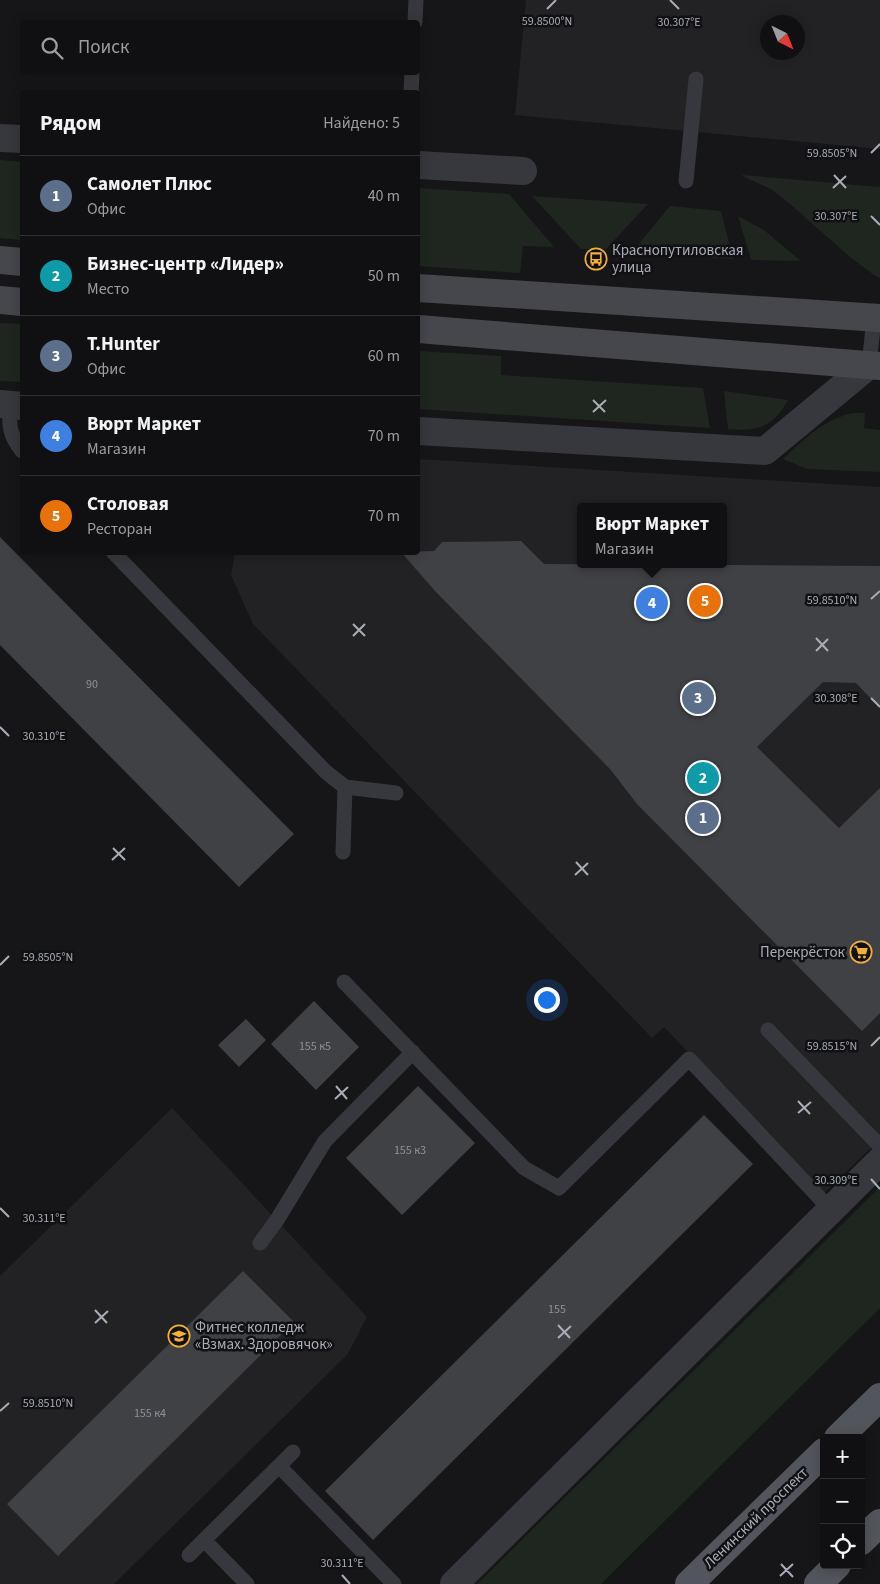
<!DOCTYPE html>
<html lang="ru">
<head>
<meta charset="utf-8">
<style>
	body { margin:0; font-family:"Source Sans 3",sans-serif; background:#19191b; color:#f1f3f6 }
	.controls { position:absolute; right:15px; bottom:15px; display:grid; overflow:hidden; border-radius:5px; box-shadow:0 2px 12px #0003 }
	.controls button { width:45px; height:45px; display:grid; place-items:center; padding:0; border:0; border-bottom:1px solid #303032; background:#101012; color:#f1f3f6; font:25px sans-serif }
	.compass { position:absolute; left:760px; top:15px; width:45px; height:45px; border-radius:50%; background:#101012; box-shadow:0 2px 12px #0003; rotate:137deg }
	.you { position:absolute; left:546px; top:999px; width:18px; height:18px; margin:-12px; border:4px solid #fff; border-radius:50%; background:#1a73e8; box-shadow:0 0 0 8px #1a73e833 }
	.badge { display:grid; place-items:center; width:32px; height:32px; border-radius:50%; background:#ea580c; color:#fff; font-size:16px; font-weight:700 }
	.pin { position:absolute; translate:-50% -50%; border:2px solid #fff; box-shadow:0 1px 5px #0006 }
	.popup { position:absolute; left:577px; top:503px; width:150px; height:65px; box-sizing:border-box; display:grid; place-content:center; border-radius:5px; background:#101012; filter:drop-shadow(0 1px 4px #0005); font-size:16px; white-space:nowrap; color:#9c9d9f }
	.popup b { font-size:19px; color:#f1f3f6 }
	.popup::after { content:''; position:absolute; left:50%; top:100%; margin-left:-10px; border:10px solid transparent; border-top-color:#101012 }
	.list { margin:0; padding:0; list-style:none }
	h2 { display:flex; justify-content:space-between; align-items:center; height:65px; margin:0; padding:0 20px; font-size:21px }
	h2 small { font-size:16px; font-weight:400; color:#9c9d9f }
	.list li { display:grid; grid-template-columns:32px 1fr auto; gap:15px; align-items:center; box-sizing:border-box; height:80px; padding:0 20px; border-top:1px solid #303032 }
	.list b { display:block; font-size:19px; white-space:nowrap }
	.list p { margin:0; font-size:16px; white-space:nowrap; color:#9c9d9f }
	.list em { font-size:16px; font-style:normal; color:#9c9d9f }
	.icon { flex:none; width:28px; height:28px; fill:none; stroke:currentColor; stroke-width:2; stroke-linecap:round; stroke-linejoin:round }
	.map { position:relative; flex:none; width:880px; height:1584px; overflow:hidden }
	.search { position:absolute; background:#101012; box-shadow:0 2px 12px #0003; left:20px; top:20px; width:400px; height:55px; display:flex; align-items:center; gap:12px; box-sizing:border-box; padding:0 18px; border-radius:5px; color:#9c9d9f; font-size:19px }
	.panel { position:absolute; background:#101012; box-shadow:0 2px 12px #0003; left:20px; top:90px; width:400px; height:465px; border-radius:5px }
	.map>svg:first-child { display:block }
	.built { fill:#222225; fill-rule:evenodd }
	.green { fill:#1e261f }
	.building { fill:#404145 }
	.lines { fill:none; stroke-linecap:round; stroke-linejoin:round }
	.service { stroke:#37383d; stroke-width:15 }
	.minor { stroke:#37383d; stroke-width:28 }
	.secondary { stroke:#45474d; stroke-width:28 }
	.primary { stroke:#53555c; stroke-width:28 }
	.ticks { fill:none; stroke:#a8adb8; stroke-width:2 }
	.labels { text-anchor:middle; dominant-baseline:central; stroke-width:5; stroke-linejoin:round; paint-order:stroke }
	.number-label { font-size:12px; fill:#8e929b }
	.poi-label { font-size:15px; fill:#a8adb8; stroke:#111113; text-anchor:start }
	.street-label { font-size:15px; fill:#a8adb8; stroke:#111113 }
	.ticks-label { font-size:12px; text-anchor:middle; fill:#a8adb8; stroke:#111113; stroke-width:5; stroke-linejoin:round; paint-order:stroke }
</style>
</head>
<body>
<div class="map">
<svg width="880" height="1584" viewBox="0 0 880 1584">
	<rect width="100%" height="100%" fill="#161618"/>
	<path class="built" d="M526,0H880V149L515,115ZM768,22H798V52H768Z
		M418,459L880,487V1139L824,1193L664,1027L652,1038L253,624L231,575L235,553L418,552ZM581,507H723V564H581Z
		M172,1108L367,1317L347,1355L114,1584H0V1276Z"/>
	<path class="green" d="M0,160L22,162V240L0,238Z
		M743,175L880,187V278L874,275L850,257L789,203L771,189L742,176Z
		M418,188L509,194L554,247L523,246L520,273L418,266Z
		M532,196L648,204L606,249H581Z
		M670,206L721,211L733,259L632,252Z
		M738,216L764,230L801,261L751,260Z
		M0,323L22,324V382L0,381Z
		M418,351L501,356V375L703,388L710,428L418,409Z
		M724,391L788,400C774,427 757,432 728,429Z
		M854,413H865L864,428L880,430V472L807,469L783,459C805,439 825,418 854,413Z
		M880,1187V1308L601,1584H477Z"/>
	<path class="building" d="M0,537L294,834L239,887L0,645Z
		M521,541L544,564L880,566V708L856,683L823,682L757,747L839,828L880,788V1013L862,1031L637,804L610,769L435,591L401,552L434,551L442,542Z
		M314,1001L359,1047L316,1090L271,1044Z
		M246,1019L266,1040L239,1067L218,1045Z
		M418,1086L475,1143L402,1215L346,1158Z
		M704,1115L753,1164L373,1540L325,1491Z
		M243,1271L294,1322L58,1556L7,1504Z"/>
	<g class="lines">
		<path class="service" d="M415,22L416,0
			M411,92L412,72
			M686,181L696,79
			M869,365L874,318
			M10,405C9,426 9,434 22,451
			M113,552L326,772L345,787L396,793
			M343,852L345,787
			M344,982L524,1168L559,1188L689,1059L830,1209
			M768,1030L880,1146
			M260,1243L277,1220L325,1141L413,1052
			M279,1466L394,1584
			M204,1540L247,1584
			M189,1555L293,1452"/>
		<path class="minor" d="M0,138L22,139
			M418,165L523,171
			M0,404L22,406
			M418,431L765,451L869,365
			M454,1584L880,1161"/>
		<path class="secondary" d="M0,260L22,262
			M418,288L880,318
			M0,300L22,302
			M418,329L880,366"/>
		<path class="primary" d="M838,1438L880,1397
			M861,1541L880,1523
			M689,1584L824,1452
			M818,1584L837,1565"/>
	</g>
	<path class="ticks" d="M670,0L679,9M547,9L556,0M871,153L880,144M834,175L846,188M833,188L846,176M871,216L880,225M593,400L605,412M593,412L606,400M871,599L880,591M353,624L365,636M353,636L365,624M816,638L828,651M816,651L828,639M871,698L880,707M0,727L9,736M113,848L125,860M112,860L125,848M576,862L588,875M575,875L588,863M0,965L9,956M871,1046L880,1037M336,1086L347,1099M335,1099L348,1087M798,1101L810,1114M798,1113L811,1102M871,1179L880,1189M0,1208L9,1217M95,1310L107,1323M95,1323L108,1311M558,1325L570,1338M558,1338L571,1326M0,1411L9,1403M781,1564L793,1577M342,1575L350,1584M780,1576L793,1564"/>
	<defs>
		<g id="bus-ring" transform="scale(1.125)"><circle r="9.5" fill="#111113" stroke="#f2b134" stroke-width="1.5"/><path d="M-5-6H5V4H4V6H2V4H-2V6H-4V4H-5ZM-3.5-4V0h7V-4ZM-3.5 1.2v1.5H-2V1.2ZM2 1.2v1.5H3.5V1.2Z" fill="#f2b134"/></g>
		<g id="supermarket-ring" transform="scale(1.125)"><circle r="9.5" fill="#111113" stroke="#f2b134" stroke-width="1.5"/><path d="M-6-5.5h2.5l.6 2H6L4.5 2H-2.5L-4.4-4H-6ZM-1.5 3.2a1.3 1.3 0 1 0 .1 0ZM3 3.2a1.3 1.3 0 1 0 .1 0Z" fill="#f2b134"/></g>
		<g id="school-ring" transform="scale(1.125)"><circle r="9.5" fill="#111113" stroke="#f2b134" stroke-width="1.5"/><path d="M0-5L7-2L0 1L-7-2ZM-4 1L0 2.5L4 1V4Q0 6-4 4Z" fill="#f2b134"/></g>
	</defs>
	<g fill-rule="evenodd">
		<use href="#bus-ring" x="596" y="259"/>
		<use href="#supermarket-ring" x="861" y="952"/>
		<use href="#school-ring" x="179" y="1336"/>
	</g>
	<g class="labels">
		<g class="number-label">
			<text x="92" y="684">90</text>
			<text x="315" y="1046">155 к5</text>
			<text x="410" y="1150">155 к3</text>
			<text x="557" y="1309">155</text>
			<text x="150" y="1413">155 к4</text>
		</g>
		<g class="poi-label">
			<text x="612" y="250">Краснопутиловская<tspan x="612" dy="17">улица</tspan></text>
			<text x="845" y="952" text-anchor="end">Перекрёсток</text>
			<text x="195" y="1327">Фитнес колледж<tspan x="195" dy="17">«Взмах. Здоровячок»</tspan></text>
		</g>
		<g class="street-label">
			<text transform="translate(756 1518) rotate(-44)">Ленинский проспект</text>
		</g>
	</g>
	<g class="ticks-label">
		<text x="547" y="25">59.8500°N</text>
		<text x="679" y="26">30.307°E</text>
		<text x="832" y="157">59.8505°N</text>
		<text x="836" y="220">30.307°E</text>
		<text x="832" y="604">59.8510°N</text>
		<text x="836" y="702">30.308°E</text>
		<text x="44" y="740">30.310°E</text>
		<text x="48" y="961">59.8505°N</text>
		<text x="832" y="1050">59.8515°N</text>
		<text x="836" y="1184">30.309°E</text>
		<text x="44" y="1222">30.311°E</text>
		<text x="48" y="1407">59.8510°N</text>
		<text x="342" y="1567">30.311°E</text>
	</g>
</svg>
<div class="controls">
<button>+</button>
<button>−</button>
<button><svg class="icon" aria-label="locate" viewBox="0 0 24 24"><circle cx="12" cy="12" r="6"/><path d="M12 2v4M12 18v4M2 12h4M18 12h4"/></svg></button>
</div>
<svg class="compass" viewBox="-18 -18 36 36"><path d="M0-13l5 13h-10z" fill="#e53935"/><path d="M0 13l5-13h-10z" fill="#9c9d9f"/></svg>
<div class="you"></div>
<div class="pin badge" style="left:703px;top:818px;background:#5c6f8a">1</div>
<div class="pin badge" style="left:703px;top:778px;background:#0f9aa8">2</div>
<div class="pin badge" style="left:698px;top:698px;background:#5c6f8a">3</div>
<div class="pin badge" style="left:652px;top:603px;background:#3f7fe0">4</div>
<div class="popup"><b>Вюрт Маркет</b>Магазин</div>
<div class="pin badge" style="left:705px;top:601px;background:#e8710a">5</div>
<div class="search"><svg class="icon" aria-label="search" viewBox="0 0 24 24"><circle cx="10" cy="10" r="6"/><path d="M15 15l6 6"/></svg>Поиск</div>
<section class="panel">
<h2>Рядом<small>Найдено: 5</small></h2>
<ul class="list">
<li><span class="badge" style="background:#5c6f8a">1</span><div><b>Самолет Плюс</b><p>Офис</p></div><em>40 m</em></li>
<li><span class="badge" style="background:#0f9aa8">2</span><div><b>Бизнес-центр «Лидер»</b><p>Место</p></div><em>50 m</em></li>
<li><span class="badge" style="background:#5c6f8a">3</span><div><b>T.Hunter</b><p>Офис</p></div><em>60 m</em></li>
<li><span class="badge" style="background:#3f7fe0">4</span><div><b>Вюрт Маркет</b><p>Магазин</p></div><em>70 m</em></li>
<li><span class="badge" style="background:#e8710a">5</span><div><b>Столовая</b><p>Ресторан</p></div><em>70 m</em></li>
</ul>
</section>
</div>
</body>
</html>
